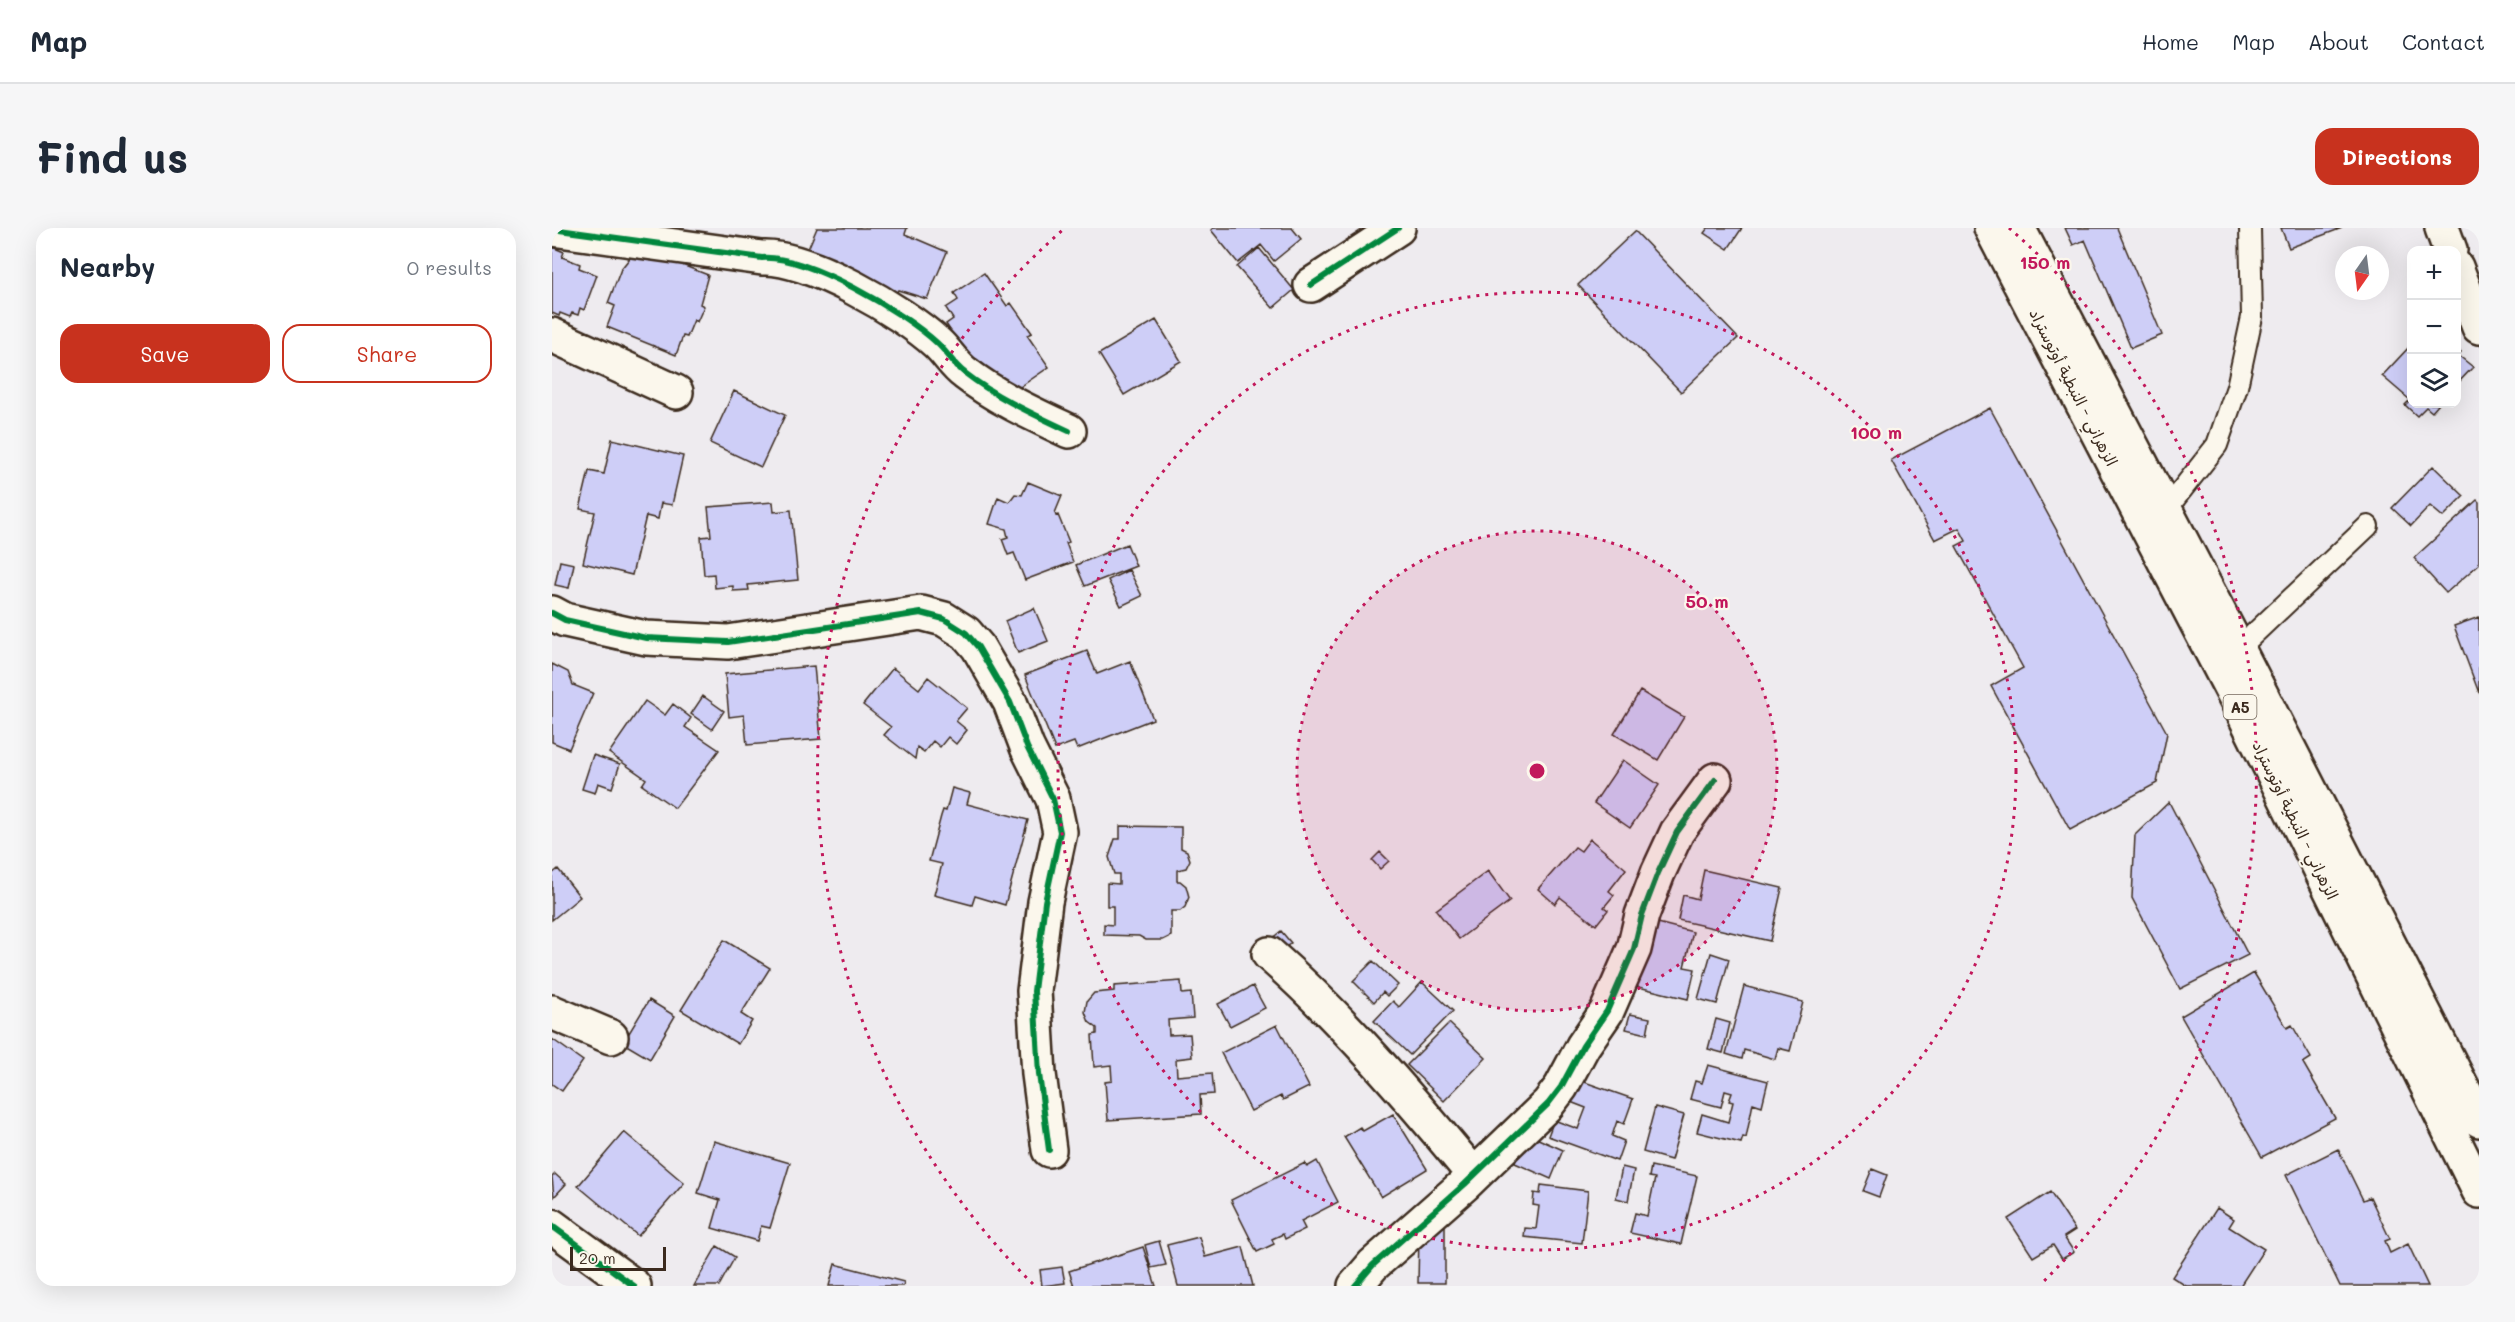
<!DOCTYPE html>
<html lang="en">
<head>
<meta charset="utf-8">
<style>
	body { margin:0; font-family:Mali,"Playpen Sans Arabic",sans-serif; background:#f6f6f7; color:#1f2937 }
	.controls { position:absolute; right:18px; top:18px; display:grid; overflow:hidden; border-radius:12px; box-shadow:0 6px 24px #0002 }
	.controls button { width:54px; height:54px; display:grid; place-items:center; padding:0; border:0; border-bottom:2px solid #e0e1e3; background:#fff; color:#1f2937; font:30px sans-serif }
	.compass { position:absolute; left:1783px; top:18px; width:54px; height:54px; border-radius:50%; background:#fff; box-shadow:0 6px 24px #0002; rotate:194deg }
	.scale { position:absolute; left:18px; bottom:15px; width:96px; box-sizing:border-box; padding-left:6px; border:3px solid #3b2a1e; border-top:0; font-size:16px; line-height:21px; white-space:nowrap; color:#3b2a1e; -webkit-text-stroke:4px #fbf7ec; paint-order:stroke }
	.list { margin:0; padding:0; list-style:none }
	h2 { display:flex; justify-content:space-between; align-items:center; height:78px; margin:0; padding:0 24px; font-size:26px }
	h2 small { font-size:20px; font-weight:400; color:#747a83 }
	.actions { display:flex; gap:12px; padding:18px 24px }
	.actions a { flex:1; padding:14px 0; border:2px solid #c8321e; border-radius:18px; text-align:center; font-size:21px; color:#c8321e }
	.actions .main { background:#c8321e; color:#fff }
	.icon { flex:none; width:33px; height:33px; fill:none; stroke:currentColor; stroke-width:2; stroke-linecap:round; stroke-linejoin:round }
	.map { position:relative; flex:none; width:1927px; height:1058px; overflow:hidden; border-radius:18px }
	header { display:flex; align-items:center; gap:36px; box-sizing:border-box; height:84px; padding:0 30px; background:#fff; border-bottom:2px solid #e0e1e3 }
	header strong { font-size:28px }
	nav { display:flex; gap:33px; margin-inline-start:auto; font-size:21px }
	.intro { display:flex; align-items:center; justify-content:space-between; box-sizing:border-box; height:144px; padding:0 36px }
	h1 { margin:0; font-size:42px }
	.button { padding:15px 27px; border-radius:18px; background:#c8321e; color:#fff; font-size:21px; font-weight:700 }
	main { display:flex; gap:36px; padding:0 36px }
	aside { flex:1; background:#fff; border-radius:18px; box-shadow:0 6px 24px #0002 }
	.map>svg:first-child { display:block }
	.building { fill:#cecef7; stroke:#3b2a1e; stroke-width:1.5 }
	.lines { fill:none; stroke-linecap:round; stroke-linejoin:round }
	.service-casing { stroke:#3b2a1e; stroke-width:24 }
	.minor-casing { stroke:#3b2a1e; stroke-width:38 }
	.trunk-casing { stroke:#3b2a1e; stroke-width:38 }
	.service { stroke:#fbf7ec; stroke-width:20 }
	.minor { stroke:#fbf7ec; stroke-width:33 }
	.trunk { stroke:#fbf7ec; stroke-width:33 }
	.cycleway-casing { stroke:#fbf7ec; stroke-width:10 }
	.cycleway { stroke:#00873e; stroke-width:6 }
	.ring { fill:none; stroke:#c2185b; stroke-width:3; stroke-dasharray:3 6 }
	.labels { text-anchor:middle; dominant-baseline:central; stroke-width:4.5; stroke-linejoin:round; paint-order:stroke }
	.shield { fill:#fbf7ec; stroke:#75685c; stroke-width:1.5 }
	.shield-label { font-size:15px; font-weight:bold; fill:#3b2a1e }
	.street-label { font-size:16px; fill:#3b2a1e; stroke:#fbf7ec }
	.centre { fill:#c2185b; stroke:#fbf7ec; stroke-width:3 }
	.ring-label { font-size:18px; text-anchor:middle; font-weight:bold; fill:#c2185b; stroke:#fbf7ec; stroke-width:4.5; stroke-linejoin:round; paint-order:stroke }
</style>
</head>
<body>
<header>
<strong>Map</strong>
<nav><a>Home</a><a>Map</a><a>About</a><a>Contact</a></nav>
</header>
<div class="intro"><h1>Find us</h1><a class="button">Directions</a></div>
<main>
<aside>
<h2>Nearby<small>0 results</small></h2>
<ul class="list">
</ul>
<div class="actions"><a class="main">Save</a><a>Share</a></div>
</aside>
<div class="map">
<svg width="1927" height="1058" viewBox="0 0 1927 1058">
	<rect width="100%" height="100%" fill="#eeebef"/>
	<filter id="ink" filterUnits="userSpaceOnUse"><feTurbulence type="fractalNoise" baseFrequency=".0167" numOctaves="2"/><feDisplacementMap in="SourceGraphic" scale="12" xChannelSelector="R" yChannelSelector="G"/><feConvolveMatrix kernelMatrix="1 2 1 2 8 2 1 2 1" color-interpolation-filters="sRGB"/></filter>
	<g filter="url(#ink)">
		<path class="building" d="M265,0H355L353,6L395,24L375,71L346,62L344,66L271,35L274,29L256,21Z
			M661,0H740L749,11L722,33L709,17L686,35L659,2Z
			M1156,0H1190L1176,21L1152,5Z
			M1513,0H1565L1610,107L1579,120L1533,12L1521,17Z
			M1729,0H1790L1737,20Z
			M1083,3L1186,110L1129,164L1026,57Z
			M0,19L12,24L10,29L28,36L27,40L45,47L32,82L28,80L26,87L20,85L18,89L8,85L7,88L0,85Z
			M86,20L156,47L148,76L152,78L145,94L142,92L135,109L131,108L124,127L55,99L63,78L56,75L69,41Z
			M707,20L742,62L721,80L685,39Z
			M432,45L455,78L459,75L480,105L475,107L497,139L465,161L462,157L452,164L431,151L394,96L401,91L394,80L406,72L402,65Z
			M604,92L629,133L572,167L547,126Z
			M1860,116V176H1887L1880,184L1874,179L1865,188L1853,177L1858,172L1830,148Z
			M1904,121L1909,124L1906,127L1921,139L1904,157Z
			M182,163L233,187L209,239L158,215Z
			M1438,180L1615,505L1605,555L1518,602L1439,458L1471,440L1404,318L1414,313L1407,300L1383,312L1339,232Z
			M60,211L131,228L120,277L109,275L106,291L94,288L80,347L31,335L43,284L28,281L37,243L52,246Z
			M1881,238L1912,268L1891,289L1878,278L1859,298L1840,280Z
			M476,254L510,268L503,285L504,288L506,287L517,314L514,315L521,334L473,352L462,325L456,327L450,311L456,309L454,301L437,296L446,269L457,274L463,266L470,267Z
			M1925,272L1927,274V336L1894,365L1862,330Z
			M221,274L222,284L239,282L246,352L196,357L197,362L181,363V358L163,360L162,346L152,347L149,309L159,308L156,279Z
			M575,316L584,338L533,358L524,337Z
			M8,333L22,336L17,360L3,357Z
			M577,342L590,368L569,378L556,352Z
			M482,380L496,413L466,425L453,393Z
			M1927,389V465L1902,398Z
			M535,423L545,446L578,433L601,491L525,521L522,514L503,521L473,447Z
			M0,436L16,444L21,457L41,465L17,521L0,514Z
			M262,438L269,511L195,517L192,487L177,489L173,446Z
			M341,440L367,461L376,449L415,480L404,493L415,502L404,516L396,509L388,519L381,513L372,524L365,519L363,531L332,507L339,499L311,477Z
			M1088,463L1132,489L1106,532L1062,506Z
			M151,468L172,483L160,501L139,486Z
			M93,473L113,487L121,476L139,490L133,499L167,522L123,580L90,557L94,551L57,525Z
			M41,527L68,536L60,560L46,555L43,565L30,561Z
			M1071,532L1107,557L1078,600L1042,575Z
			M400,560L418,565L415,576L476,592L453,677L423,668L420,677L382,667L390,636L377,633L389,588L391,582L394,583Z
			M1617,574L1696,727L1628,761L1580,670L1583,607Z
			M568,598L629,599V620L635,623L638,632L634,640L625,642V653H628L634,658L637,669L633,679L628,683H619V708L611,712H594L587,708L552,707V696L561,697V678H555V655L567,656V646H562L557,629L563,611H568Z
			M1038,611L1074,641L1057,663L1062,667L1052,679L1056,682L1044,697L1008,669L1003,676L986,661L1023,619L1029,623Z
			M828,624L837,633L828,641L820,632Z
			M6,641L28,669L0,692V646Z
			M1152,642L1230,660L1218,713L1126,692L1131,667L1146,671Z
			M936,643L958,673L907,711L884,682Z
			M1102,694L1141,704L1132,739L1143,741L1136,771L1078,757Z
			M729,703L739,715L729,723L719,711Z
			M172,712L218,740L189,786L200,793L186,816L129,782Z
			M1159,725L1177,731L1165,776L1146,771Z
			M821,733L846,757L835,768L831,764L822,774L801,753Z
			M1702,745L1735,800L1740,797L1759,830L1751,835L1783,890L1710,929L1629,788Z
			M629,753L630,766L639,765L641,790L616,792L617,807L638,806L640,829L624,831L625,848L660,845L662,866L648,867L649,886L556,892L553,854L560,853L559,837L542,839L540,807L545,806V800L537,794L533,784L535,773L542,765L562,763V758Z
			M870,754L901,783L858,827L822,793L841,773L847,779Z
			M701,758L713,780L678,798L666,776Z
			M1192,758L1251,774L1238,823L1226,820L1223,831L1192,822L1190,831L1174,826Z
			M97,772L123,788L98,831L71,815Z
			M1078,786L1098,790L1095,806L1074,801Z
			M1164,791L1178,795L1171,825L1156,821Z
			M897,795L934,830L892,873L855,837Z
			M725,797L757,859L731,872L729,868L699,883L669,825Z
			M0,811L31,833L10,863L0,856Z
			M1156,837L1216,853L1210,878L1201,875L1194,910L1191,909L1189,915L1145,904L1150,886L1176,894L1181,874L1177,873L1180,865L1173,863L1169,879L1138,871L1143,853L1150,855Z
			M1024,851L1081,871L1072,896L1065,893L1060,908L1072,913L1065,933L996,908L1002,892L1026,901L1034,880L1016,873Z
			M1103,879L1132,887L1119,932L1091,924Z
			M841,886L875,941L829,969L792,909L808,899L811,903Z
			M72,904L132,955L86,1008L26,958Z
			M975,906L1011,922L999,951L963,935Z
			M162,913L238,935L218,1000L209,998L205,1013L160,1000L168,972L146,965Z
			M1786,921L1811,972L1818,969L1838,1011L1833,1013L1838,1025L1856,1016L1876,1058H1788L1734,947Z
			M765,933L786,974L749,993L753,1001L733,1011L731,1006L720,1011L722,1016L705,1024L679,972L753,935L755,939Z
			M1099,938L1145,948L1129,1016L1078,1005L1083,985L1095,988L1103,950L1097,949Z
			M1070,939L1082,942L1076,973L1064,970Z
			M1320,941L1335,947L1327,969L1311,963Z
			M3,946L14,956L2,969L0,949Z
			M989,957L1036,963L1030,1015L972,1009L973,1000L984,1001L987,978L981,977L982,965L988,966Z
			M1498,964L1523,1002L1512,1009L1522,1024L1510,1031L1501,1017L1481,1029L1456,991Z
			M1665,980L1682,991L1677,999L1712,1021L1688,1058H1634L1620,1049Z
			M877,998H893V1055H866L867,1007Z
			M647,1009L653,1029L691,1019L701,1058H626L615,1017Z
			M607,1013L614,1037L599,1040L593,1017Z
			M165,1018L183,1029L167,1058H142Z
			M591,1019L604,1058H522L517,1043Z
			M283,1036L352,1054L351,1058H277Z
			M510,1039L513,1055L490,1058L488,1042Z"/>
		<g class="lines">
			<g class="service-casing">
				<path id="service" d="M1613,283L1665,217L1685,159L1700,89L1698,0
					M1686,421L1816,298"/>
			</g>
			<g class="minor-casing">
				<path id="minor" d="M1890,0L1898,22
					M0,1L210,30C254,27 352,84 385,115C395,124 402,137 413,145C445,170 481,186 517,203
					M1904,39L1927,99
					M759,57L846,0
					M0,107L124,164
					M0,385L13,392L94,410L176,414L369,385L392,391L414,405L426,419L458,474L475,519L501,571L508,604L493,674L482,763L487,846L497,922
					M717,726C792,792 858,870 921,946
					M0,784L59,809
					M0,998L82,1058
					M803,1058L821,1037L913,956L996,876L1009,859L1031,818L1055,783L1082,721L1090,687L1106,645L1125,604L1163,552"/>
			</g>
			<g class="trunk-casing">
				<path id="trunk" d="M1439,0L1688,478L1927,963
					M1466,0L1686,421L1927,892"/>
			</g>
			<use href="#service" class="service"/>
			<use href="#minor" class="minor"/>
			<use href="#trunk" class="trunk"/>
			<g class="cycleway-casing">
				<path id="cycleway" d="M0,1L210,30C254,27 352,84 385,115C395,124 402,137 413,145C445,170 481,186 517,203
					M759,57L846,0
					M0,385L13,392L94,410L176,414L369,385L392,391L414,405L426,419L458,474L475,519L501,571L508,604L493,674L482,763L487,846L497,922
					M0,998L82,1058
					M803,1058L821,1037L913,956L996,876L1009,859L1031,818L1055,783L1082,721L1090,687L1106,645L1125,604L1163,552"/>
			</g>
			<use href="#cycleway" class="cycleway"/>
		</g>
	</g>
	<circle cx="985" cy="543" r="240" fill="#c2185b" fill-opacity=".12"/>
	<g class="ring">
		<circle cx="985" cy="543" r="240"/>
		<circle cx="985" cy="543" r="479"/>
		<path d="M481 1056A719 719 0 0 1 513 0M1457 0A719 719 0 0 1 1489 1056"/>
	</g>
	<g class="labels">
		<rect class="shield" x="1671.5" y="467" width="33" height="24" rx="4.5"/>
		<g class="shield-label">
			<text x="1688" y="479">A5</text>
		</g>
		<g class="street-label">
			<text transform="translate(1522 159) rotate(63)">الزهراني - النبطية أوتوستراد</text>
			<text transform="translate(1744 592) rotate(64)">الزهراني - النبطية أوتوستراد</text>
		</g>
	</g>
	<circle cx="985" cy="543" r="9" class="centre"/>
	<g class="ring-label">
		<text x="1493" y="41">150 m</text>
		<text x="1324" y="211">100 m</text>
		<text x="1155" y="380">50 m</text>
	</g>
</svg>
<div class="controls">
<button>+</button>
<button>−</button>
<button><svg class="icon" aria-label="layers" viewBox="0 0 24 24"><path d="M12 4l9 5-9 5-9-5zM3 14l9 5 9-5"/></svg></button>
</div>
<svg class="compass" viewBox="-18 -18 36 36"><path d="M0-13l5 13h-10z" fill="#e53935"/><path d="M0 13l5-13h-10z" fill="#747a83"/></svg>
<div class="scale">20 m</div>
</div>
</main>
</body>
</html>
